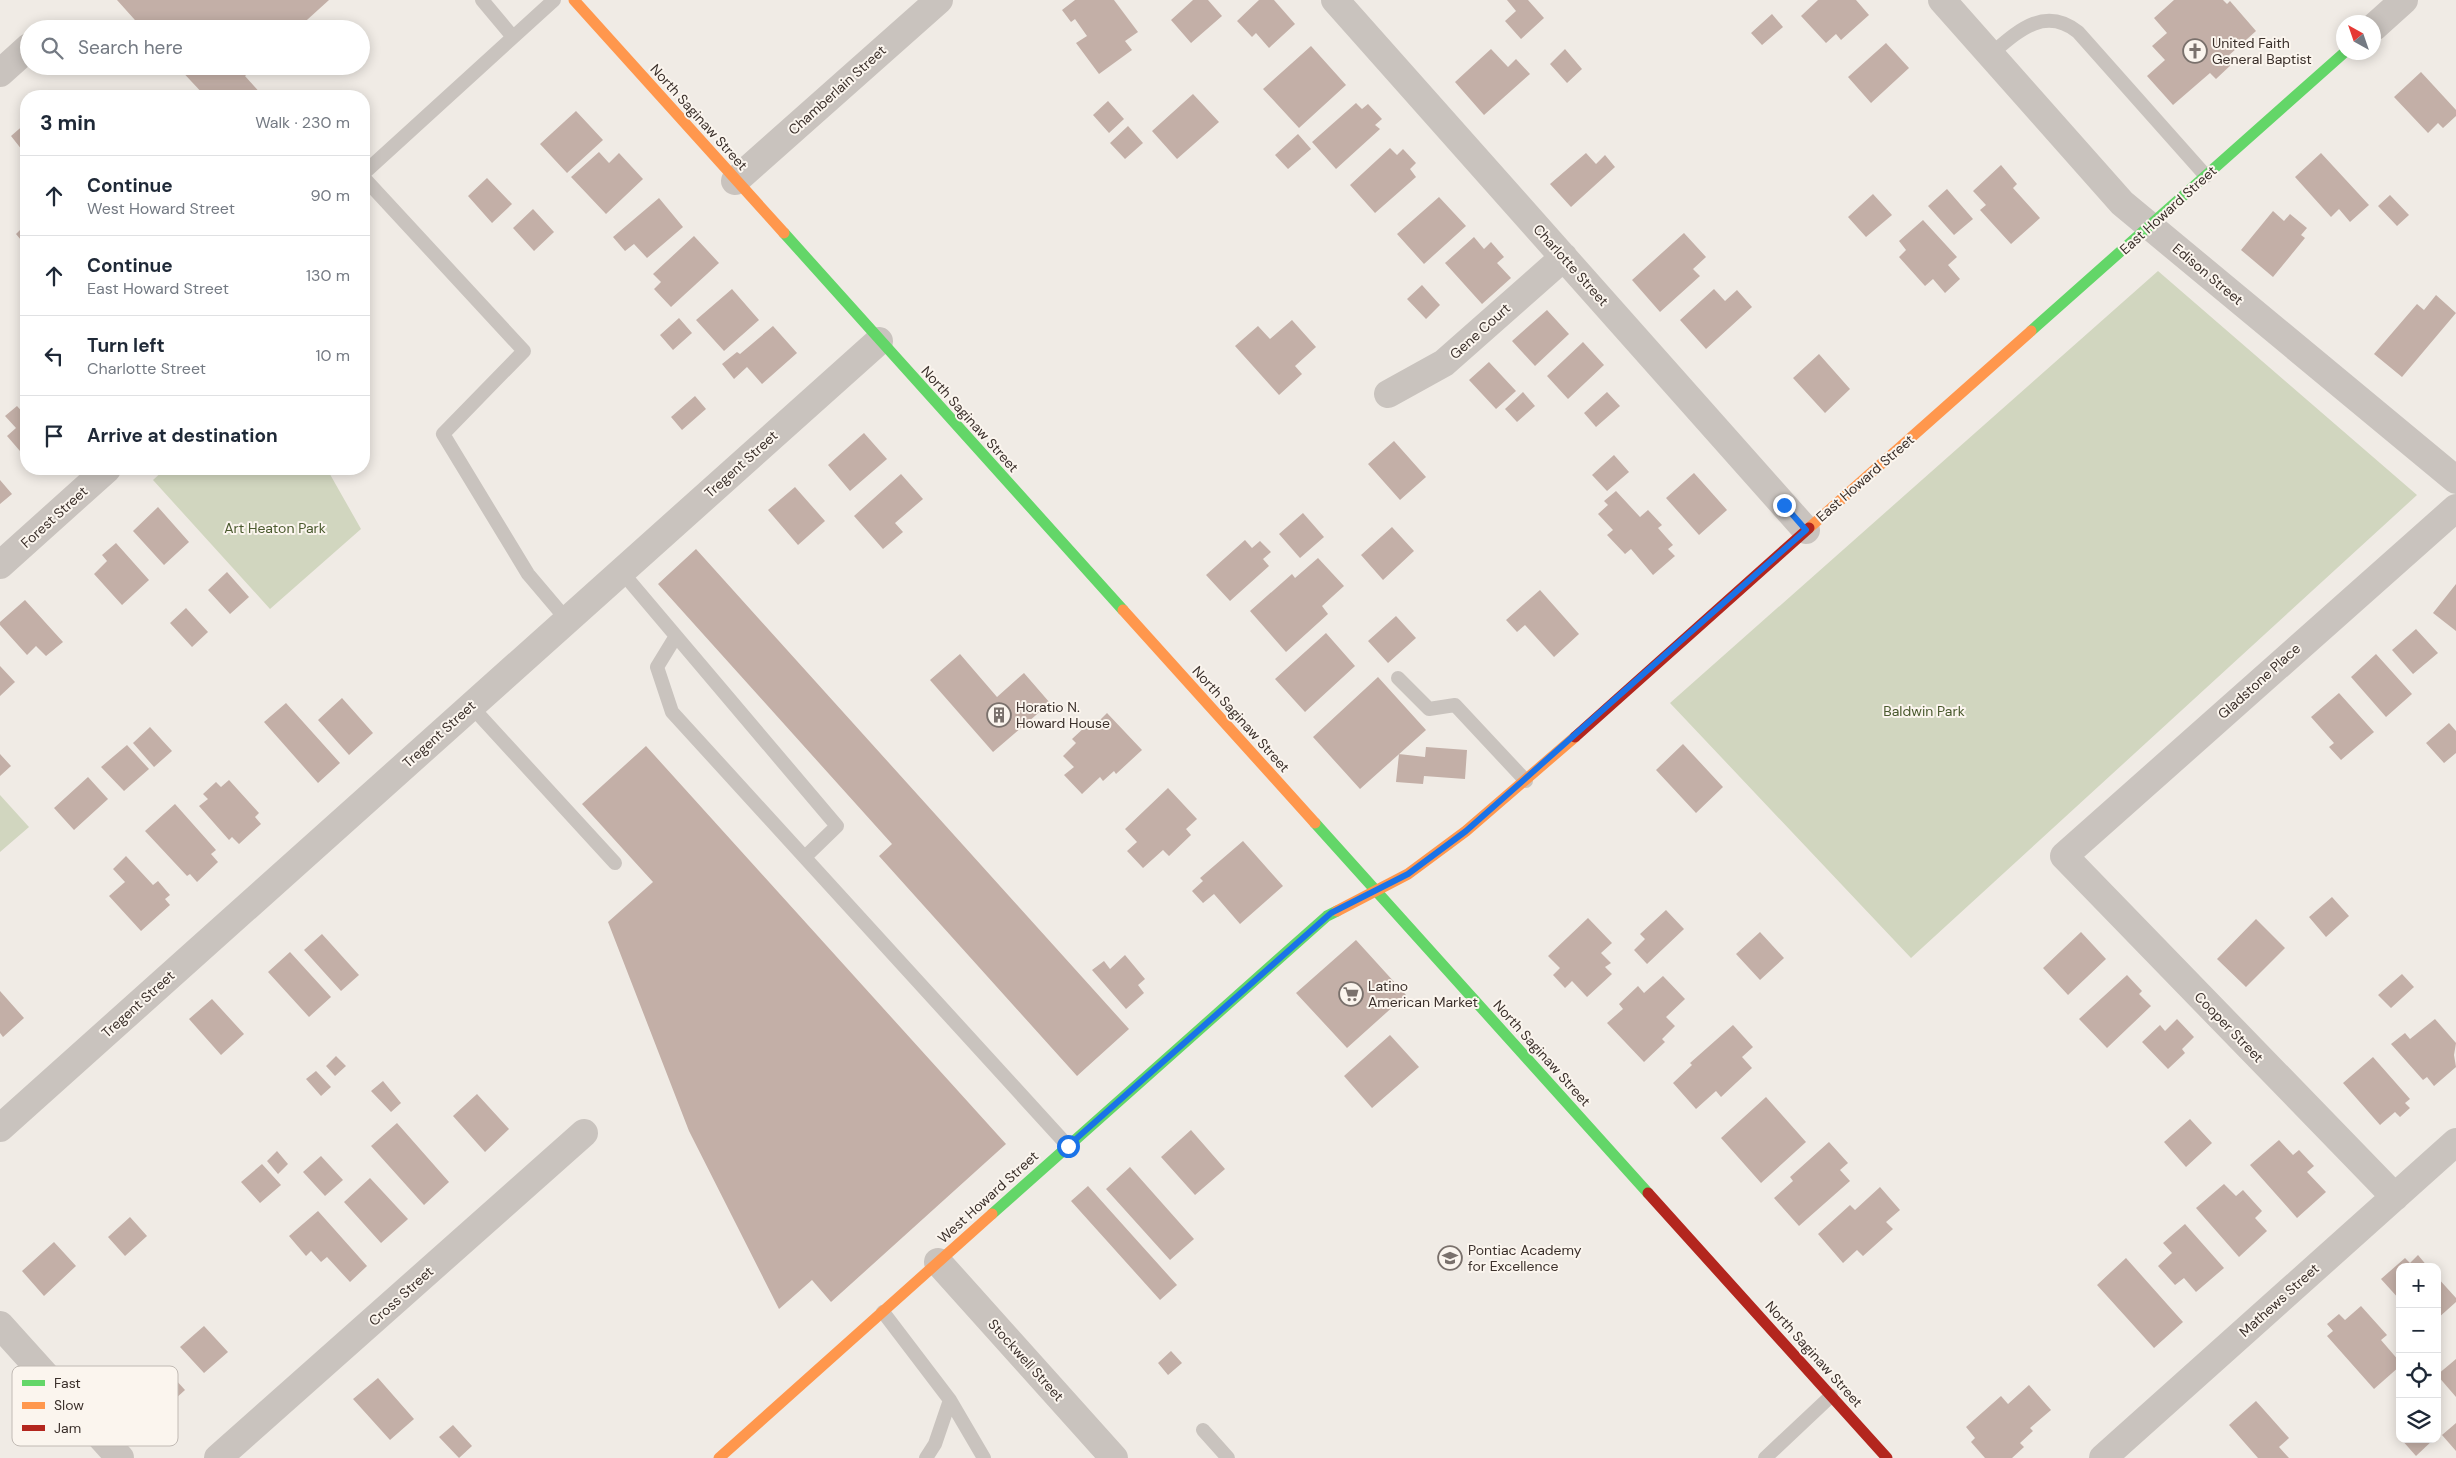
<!DOCTYPE html>
<html lang="en">
<head>
<meta charset="utf-8">
<style>
	body { margin:0; font-family:"DM Sans",sans-serif; background:#f2f2f3; color:#1f2937 }
	.controls { position:absolute; right:15px; bottom:15px; display:grid; overflow:hidden; border-radius:10px; box-shadow:0 2px 12px #0003 }
	.controls button { width:45px; height:45px; display:grid; place-items:center; padding:0; border:0; border-bottom:1px solid #e0e1e3; background:#fff; color:#1f2937; font:25px sans-serif }
	.compass { position:absolute; left:2336px; top:15px; width:45px; height:45px; border-radius:50%; background:#fff; box-shadow:0 2px 12px #0003; rotate:320deg }
	.stop { position:absolute; width:15px; height:15px; margin:-11px; border:4px solid #1a73e8; border-radius:50%; background:#fff }
	.stop.end { background:#1a73e8; border-color:#fff; box-shadow:0 1px 5px #0008 }
	.list { margin:0; padding:0; list-style:none }
	h2 { display:flex; justify-content:space-between; align-items:center; height:65px; margin:0; padding:0 20px; font-size:21px }
	h2 small { font-size:16px; font-weight:400; color:#747a83 }
	.list li { display:grid; grid-template-columns:32px 1fr auto; gap:15px; align-items:center; box-sizing:border-box; height:80px; padding:0 20px; border-top:1px solid #e0e1e3 }
	.list b { display:block; font-size:19px; white-space:nowrap }
	.list p { margin:0; font-size:16px; white-space:nowrap; color:#747a83 }
	.list em { font-size:16px; font-style:normal; color:#747a83 }
	.icon { flex:none; width:28px; height:28px; fill:none; stroke:currentColor; stroke-width:2; stroke-linecap:round; stroke-linejoin:round }
	.map { position:relative; flex:none; width:2456px; height:1458px; overflow:hidden }
	.search { position:absolute; background:#fff; box-shadow:0 2px 12px #0003; left:20px; top:20px; width:350px; height:55px; display:flex; align-items:center; gap:12px; box-sizing:border-box; padding:0 18px; border-radius:28px; color:#747a83; font-size:19px }
	.panel { position:absolute; background:#fff; box-shadow:0 2px 12px #0003; left:20px; top:90px; width:350px; height:385px; border-radius:20px }
	.map>svg:first-child { display:block }
	.green { fill:#d1d6bf }
	.building { fill:#c3afa7 }
	.lines { fill:none; stroke-linecap:round; stroke-linejoin:round }
	.lane { stroke:#c9c3be; stroke-width:14 }
	.street { stroke:#c9c3be; stroke-width:28 }
	.fast { stroke:#63d668; stroke-width:11 }
	.slow { stroke:#ff974d; stroke-width:11 }
	.jam { stroke:#b3261e; stroke-width:11 }
	.route { stroke:#1a73e8; stroke-width:6 }
	.labels { text-anchor:middle; dominant-baseline:central; stroke-width:4; stroke-linejoin:round; paint-order:stroke }
	.poi-label { font-size:14px; fill:#3b302b; stroke:#fbf5ee; text-anchor:start }
	.street-label { font-size:14px; fill:#3b302b; stroke:#fbf5ee }
	.park-label { font-size:14px; fill:#4a5a2e; stroke:#fbf5ee }
	.key { fill:#fbf5ee; stroke:#c1bab4; stroke-width:1 }
	.key-label { font-size:14px; fill:#3b302b }
</style>
</head>
<body>
<div class="map">
<svg width="2456" height="1458" viewBox="0 0 2456 1458">
	<rect width="100%" height="100%" fill="#f0ebe5"/>
	<path class="green" d="M2158,271L2417,495L1911,958L1670,703Z
		M165,469H327L361,529L270,609L153,480Z
		M0,795L29,827L0,852Z"/>
	<path class="building" d="M117,0H329L297,29H143Z
		M1075,0H1114L1138,32L1125,41L1132,50L1099,74L1076,43L1087,36L1075,19L1071,22L1062,10Z
		M1193,0H1208L1222,16L1191,43L1171,20Z
		M1259,0H1274L1295,24L1269,48L1256,33L1252,37L1237,21Z
		M1507,0H1528L1544,18L1521,39L1505,21L1516,11Z
		M1818,0H1856L1869,15L1841,40L1836,34L1826,43L1801,16Z
		M2174,0H2223L2227,4L2230,1L2256,31L2227,57L2233,63L2216,79L2210,73L2173,105L2147,76L2165,60L2152,46L2167,33L2154,18Z
		M1772,14L1783,27L1762,45L1751,33Z
		M1886,43L1909,68L1871,103L1848,77Z
		M1311,46L1346,85L1299,128L1263,89Z
		M1491,49L1508,67L1516,59L1530,74L1484,115L1455,82Z
		M1565,49L1582,69L1567,83L1550,64Z
		M177,66H256L245,76L263,96H205Z
		M2421,72L2456,110V116L2443,128L2438,123L2428,133L2394,97Z
		M1193,94L1219,122L1177,159L1152,131Z
		M1108,101L1124,119L1109,133L1093,115Z
		M1356,103L1362,109L1368,104L1382,119L1375,125L1380,129L1336,169L1312,142Z
		M576,111L603,140L567,173L540,144Z
		M26,123V155L11,136Z
		M1128,126L1143,143L1125,159L1110,143Z
		M1298,134L1311,149L1288,169L1275,155Z
		M1390,148L1397,155L1403,149L1416,163L1410,169L1416,177L1375,213L1350,185Z
		M599,152L609,163L619,153L643,179L606,214L571,177Z
		M1586,153L1596,164L1605,155L1615,167L1571,207L1550,184Z
		M2321,153L2369,205L2350,222L2339,209L2331,217L2295,177Z
		M2001,165L2017,184L2013,188L2040,218L2011,244L1980,210L1986,205L1973,191Z
		M487,178L512,204L492,223L468,196Z
		M1947,189L1973,219L1954,235L1928,206Z
		M1873,194L1892,215L1866,237L1848,217Z
		M2390,195L2409,215L2397,226L2378,206Z
		M1439,197L1466,226L1424,264L1397,234Z
		M659,198L683,227L647,258L634,244L625,251L613,237Z
		M533,209L554,232L534,251L513,228Z
		M2273,211L2284,221L2290,214L2307,228L2301,235L2305,238L2273,277L2241,250Z
		M1923,220L1957,257L1948,265L1960,279L1945,293L1933,279L1925,286L1899,257L1906,250L1899,241Z
		M26,224V246L16,234Z
		M1684,233L1706,257L1693,269L1700,276L1660,312L1632,280Z
		M694,236L719,263L671,307L654,289L661,282L653,274Z
		M1474,237L1484,249L1491,242L1504,257L1497,263L1511,278L1482,304L1445,263Z
		M1422,285L1440,305L1426,319L1407,299Z
		M732,289L759,320L724,351L696,320Z
		M1714,289L1725,301L1737,290L1752,307L1706,349L1680,320Z
		M2436,295L2456,313L2402,377L2374,354L2417,304L2424,310Z
		M1547,310L1569,334L1535,366L1512,341Z
		M679,318L692,333L673,350L660,335Z
		M1292,320L1316,347L1295,366L1302,374L1279,395L1235,346L1258,326L1270,339Z
		M773,326L797,353L762,384L747,367L734,379L722,364L737,352L740,354Z
		M1583,342L1604,365L1568,399L1547,376Z
		M1819,354L1850,389L1825,413L1793,378Z
		M1489,362L1516,391L1496,409L1469,380Z
		M1523,392L1535,406L1517,422L1505,409Z
		M1607,392L1620,406L1596,427L1584,413Z
		M695,396L706,409L682,430L671,417Z
		M17,406L26,416V458L7,436L16,428L5,416Z
		M864,433L887,459L850,491L828,465Z
		M1394,441L1426,477L1400,500L1368,464Z
		M1614,455L1629,472L1607,491L1592,475Z
		M1694,473L1727,510L1699,535L1666,498Z
		M901,474L923,499L895,523L903,532L883,549L854,516Z
		M0,480L12,494L0,504Z
		M795,487L825,521L798,545L768,510Z
		M1616,491L1640,517L1648,510L1662,525L1658,528L1673,545L1668,549L1675,556L1653,575L1631,549L1625,554L1607,535L1613,530L1598,514L1608,505L1604,501Z
		M158,507L189,542L164,565L133,531Z
		M1303,513L1324,537L1300,558L1279,534Z
		M1392,527L1414,551L1383,580L1361,555Z
		M1245,540L1252,548L1260,541L1271,552L1263,559L1269,566L1230,601L1206,575Z
		M116,543L149,580L122,605L94,574L107,561L102,555Z
		M696,549L1129,1029L1077,1076L879,856L892,844L658,584Z
		M1318,558L1344,586L1322,606L1328,614L1286,652L1250,611L1292,574L1295,578Z
		M227,572L249,597L230,614L208,590Z
		M2456,584V631L2433,613Z
		M1540,590L1579,634L1554,657L1525,625L1517,632L1506,620Z
		M25,600L63,642L46,656L36,646L27,655L0,625V622Z
		M186,608L208,632L192,647L170,623Z
		M1396,616L1416,638L1388,663L1368,641Z
		M2416,629L2438,653L2413,674L2392,650Z
		M1326,633L1355,666L1305,712L1275,679Z
		M960,654L997,697L1024,673L1050,703L993,752L930,680Z
		M2376,654L2412,694L2386,717L2351,677Z
		M0,666L15,682L0,696Z
		M1378,677L1426,730L1360,789L1313,737Z
		M2339,693L2374,732L2341,760L2329,747L2334,743L2311,717Z
		M342,698L373,733L349,755L318,720Z
		M286,703L340,763L318,783L264,722Z
		M1107,713L1142,750L1116,774L1114,771L1103,781L1100,777L1082,794L1064,775L1074,767L1063,756L1076,743L1072,739L1086,726L1090,730Z
		M2449,723L2456,731V753L2444,763L2426,743Z
		M150,727L172,751L154,767L133,743Z
		M1683,744L1723,787L1696,813L1656,770Z
		M127,745L149,769L124,791L101,767Z
		M646,746L1006,1144L831,1302L812,1280L779,1309L689,1131L608,922L653,882L582,804Z
		M1426,747L1467,750L1465,779L1424,776L1423,784L1396,782L1399,754L1425,757Z
		M0,754L11,766L0,776Z
		M88,777L108,799L74,830L54,808Z
		M229,780L259,813L255,817L261,824L239,844L232,837L229,840L199,806L208,799L203,794L216,782L221,787Z
		M1168,788L1197,819L1186,829L1191,835L1169,856L1163,850L1143,868L1127,851L1137,842L1125,829Z
		M175,804L216,850L211,854L218,862L197,882L190,874L187,876L145,831Z
		M1243,841L1283,886L1240,924L1214,894L1203,903L1192,891L1203,881L1200,878Z
		M126,856L153,885L158,881L170,895L165,899L170,905L141,931L109,896L125,882L113,869Z
		M2332,897L2349,916L2326,937L2309,917Z
		M1666,910L1684,929L1647,964L1634,950L1645,939L1640,934Z
		M1588,918L1612,943L1601,953L1611,963L1605,967L1612,974L1587,997L1572,981L1565,988L1553,975L1560,968L1548,956Z
		M2256,919L2285,948L2246,987L2217,959Z
		M1760,932L1784,958L1760,980L1736,954Z
		M2081,932L2106,959L2068,995L2043,968Z
		M322,934L359,975L341,991L304,950Z
		M1356,940L1406,995L1347,1048L1296,993Z
		M290,952L331,997L309,1017L268,972Z
		M1125,955L1145,979L1138,985L1144,993L1126,1009L1092,970L1104,961L1110,969Z
		M2402,974L2414,987L2391,1008L2378,995Z
		M2127,975L2142,991L2139,994L2151,1006L2107,1048L2079,1019Z
		M1663,976L1685,999L1666,1017L1675,1026L1662,1039L1665,1042L1644,1062L1607,1023L1623,1009L1619,1004L1638,986L1644,993Z
		M0,991L24,1018L3,1037L0,1033Z
		M212,999L244,1034L221,1055L189,1019Z
		M2177,1019L2194,1037L2182,1049L2185,1053L2168,1069L2142,1042L2160,1025L2165,1031Z
		M2435,1019L2456,1043L2454,1055L2456,1067L2434,1086L2427,1077L2423,1080L2391,1044L2405,1033L2410,1039Z
		M1733,1025L1753,1047L1742,1057L1752,1068L1721,1097L1716,1091L1696,1109L1673,1083L1692,1065L1690,1063Z
		M1390,1035L1419,1067L1372,1108L1344,1076Z
		M336,1056L346,1066L335,1076L326,1066Z
		M2373,1057L2410,1099L2405,1103L2410,1108L2400,1117L2395,1112L2380,1125L2343,1083Z
		M316,1071L331,1087L321,1096L306,1079Z
		M383,1081L401,1103L391,1112L371,1091Z
		M477,1094L509,1129L485,1152L453,1116Z
		M1766,1097L1806,1142L1761,1183L1721,1138Z
		M2190,1119L2212,1143L2186,1167L2164,1142Z
		M397,1123L449,1182L424,1205L371,1146Z
		M1191,1130L1225,1169L1195,1195L1161,1157Z
		M2279,1140L2293,1155L2299,1150L2314,1166L2307,1172L2326,1192L2297,1218L2250,1165Z
		M1829,1142L1848,1163L1840,1170L1850,1181L1799,1226L1774,1198L1793,1181L1790,1177Z
		M277,1151L288,1164L278,1174L267,1161Z
		M321,1156L343,1180L325,1196L303,1172Z
		M262,1164L281,1185L260,1203L241,1182Z
		M1130,1167L1194,1239L1170,1260L1106,1189Z
		M370,1178L408,1219L381,1243L344,1202Z
		M2224,1184L2236,1196L2243,1190L2262,1211L2255,1218L2267,1231L2239,1257L2196,1208Z
		M1088,1186L1177,1285L1160,1300L1071,1201Z
		M1880,1187L1900,1210L1886,1222L1893,1229L1863,1256L1857,1250L1843,1263L1818,1234L1850,1205L1855,1210Z
		M318,1211L367,1266L350,1282L327,1257L321,1262L311,1251L306,1256L289,1236Z
		M130,1217L147,1236L125,1256L108,1237Z
		M2185,1224L2224,1268L2196,1292L2184,1278L2175,1285L2158,1266L2172,1253L2163,1243Z
		M54,1242L76,1266L44,1296L22,1271Z
		M2418,1255L2428,1267H2400V1300L2381,1279L2405,1258L2410,1263Z
		M2126,1258L2183,1322L2154,1348L2097,1285Z
		M2437,1277L2456,1298V1302L2437,1319Z
		M2361,1306L2387,1335L2381,1340L2400,1362V1366L2374,1389L2327,1336L2333,1331L2327,1324L2339,1314L2345,1320Z
		M204,1326L228,1352L204,1373L180,1347Z
		M1171,1351L1182,1363L1168,1375L1158,1363Z
		M2456,1359V1397L2437,1375Z
		M164,1367L185,1390L153,1419L141,1406L146,1402L137,1391Z
		M378,1378L414,1419L390,1440L353,1399Z
		M2029,1385L2051,1410L2030,1428L2033,1431L2020,1443L2024,1447L2012,1458H1985L1971,1442L1975,1438L1966,1427L2001,1396L2008,1404Z
		M2256,1401L2289,1438L2279,1447L2289,1458H2258L2229,1425Z
		M2456,1423V1451L2442,1435Z
		M453,1425L472,1446L459,1458L439,1437Z
		M2401,1439H2434L2416,1456Z"/>
	<g class="lines">
		<path class="lane" d="M482,0L513,37
			M1990,55C2017,32 2044,5 2078,32L2206,176
			M364,173L554,0
			M364,178L524,351L443,434L528,574L567,620
			M621,571L676,636L657,667L672,712L1068,1146
			M676,636L837,826L805,857
			M1398,678L1429,709L1455,705L1526,781
			M471,706L615,863
			M883,1312L950,1400L984,1458
			M1203,1430L1228,1458
			M926,1458L935,1444L950,1400
			M1765,1458L1831,1396"/>
		<path class="street" d="M1335,0L1806,530
			M1942,0L2122,203L2456,480
			M2374,27L2404,0
			M0,73L29,47
			M735,181L939,0
			M1388,394L1444,363L1564,257
			M0,565L107,469
			M0,1128L879,341
			M2395,1197L2064,856L2456,508
			M938,1262L1114,1458
			M0,1325L120,1458
			M218,1458L584,1133
			M2103,1458L2456,1142"/>
		<path class="fast" d="M784,233L1123,610
			M2031,331L2345,52
			M1315,823L1648,1193
			M992,1214L1327,916L1337,911"/>
		<path class="slow" d="M574,0L784,233
			M1809,528L2031,331
			M1123,610L1315,823
			M1337,911L1408,874L1466,831L1575,737
			M719,1458L992,1214"/>
		<path class="jam" d="M1575,737L1809,528
			M1648,1193L1887,1458"/>
	</g>
	<g class="lines">
		<path class="route" d="M1068,1146L1331,913L1408,874L1466,831L1806,530L1784,505"/>
	</g>
	<defs>
		<g id="church-ring" transform="scale(1.25)"><circle r="9.5" fill="#fbf5ee" stroke="#7a716c" stroke-width="1.5"/><path d="M-1.2-6h2.4v3.5h3.3v2.4h-3.3V6h-2.4V-.1h-3.3v-2.4h3.3Z" fill="#7a716c"/></g>
		<g id="building-ring" transform="scale(1.25)"><circle r="9.5" fill="#fbf5ee" stroke="#7a716c" stroke-width="1.5"/><path d="M-4-6H4V6H1V3H-1V6H-4ZM-2.5-4.3h1.7v1.8h-1.7ZM.8-4.3h1.7v1.8H.8ZM-2.5-1h1.7V.8h-1.7ZM.8-1h1.7V.8H.8Z" fill="#7a716c"/></g>
		<g id="supermarket-ring" transform="scale(1.25)"><circle r="9.5" fill="#fbf5ee" stroke="#7a716c" stroke-width="1.5"/><path d="M-6-5.5h2.5l.6 2H6L4.5 2H-2.5L-4.4-4H-6ZM-1.5 3.2a1.3 1.3 0 1 0 .1 0ZM3 3.2a1.3 1.3 0 1 0 .1 0Z" fill="#7a716c"/></g>
		<g id="school-ring" transform="scale(1.25)"><circle r="9.5" fill="#fbf5ee" stroke="#7a716c" stroke-width="1.5"/><path d="M0-5L7-2L0 1L-7-2ZM-4 1L0 2.5L4 1V4Q0 6-4 4Z" fill="#7a716c"/></g>
	</defs>
	<g fill-rule="evenodd">
		<use href="#church-ring" x="2195" y="51"/>
		<use href="#building-ring" x="999" y="715"/>
		<use href="#supermarket-ring" x="1351" y="994"/>
		<use href="#school-ring" x="1450" y="1258"/>
	</g>
	<g class="labels">
		<g class="poi-label">
			<text x="2212" y="43">United Faith<tspan x="2212" dy="16">General Baptist</tspan></text>
			<text x="1016" y="707">Horatio N.<tspan x="1016" dy="16">Howard House</tspan></text>
			<text x="1368" y="986">Latino<tspan x="1368" dy="16">American Market</tspan></text>
			<text x="1468" y="1250">Pontiac Academy<tspan x="1468" dy="16">for Excellence</tspan></text>
		</g>
		<g class="street-label">
			<text transform="translate(837 90) rotate(-42)">Chamberlain Street</text>
			<text transform="translate(699 117) rotate(48)">North Saginaw Street</text>
			<text transform="translate(2168 210) rotate(-42)">East Howard Street</text>
			<text transform="translate(1571 265) rotate(48)">Charlotte Street</text>
			<text transform="translate(2208 274) rotate(40)">Edison Street</text>
			<text transform="translate(1480 331) rotate(-42)">Gene Court</text>
			<text transform="translate(970 419) rotate(48)">North Saginaw Street</text>
			<text transform="translate(741 464) rotate(-42)">Tregent Street</text>
			<text transform="translate(1865 478) rotate(-41)">East Howard Street</text>
			<text transform="translate(54 517) rotate(-42)">Forest Street</text>
			<text transform="translate(2259 681) rotate(-42)">Gladstone Place</text>
			<text transform="translate(1241 719) rotate(48)">North Saginaw Street</text>
			<text transform="translate(439 734) rotate(-42)">Tregent Street</text>
			<text transform="translate(138 1004) rotate(-42)">Tregent Street</text>
			<text transform="translate(2229 1027) rotate(46)">Cooper Street</text>
			<text transform="translate(1542 1053) rotate(48)">North Saginaw Street</text>
			<text transform="translate(988 1197) rotate(-42)">West Howard Street</text>
			<text transform="translate(401 1296) rotate(-42)">Cross Street</text>
			<text transform="translate(2279 1300) rotate(-42)">Mathews Street</text>
			<text transform="translate(1814 1354) rotate(48)">North Saginaw Street</text>
			<text transform="translate(1026 1360) rotate(48)">Stockwell Street</text>
		</g>
		<g class="park-label">
			<text x="275" y="528">Art Heaton Park</text>
			<text x="1924" y="711">Baldwin Park</text>
		</g>
	</g>
	<rect x="12" y="1366" width="166" height="80" rx="8" class="key"/>
	<rect x="22" y="1380" width="23" height="6" fill="#63d668"/>
	<rect x="22" y="1402" width="23" height="7" fill="#ff974d"/>
	<rect x="22" y="1425" width="23" height="6" fill="#b3261e"/>
	<g class="key-label">
		<text x="54" y="1388">Fast</text>
		<text x="54" y="1410">Slow</text>
		<text x="54" y="1433">Jam</text>
	</g>
</svg>
<div class="controls">
<button>+</button>
<button>−</button>
<button><svg class="icon" aria-label="locate" viewBox="0 0 24 24"><circle cx="12" cy="12" r="6"/><path d="M12 2v4M12 18v4M2 12h4M18 12h4"/></svg></button>
<button><svg class="icon" aria-label="layers" viewBox="0 0 24 24"><path d="M12 4l9 5-9 5-9-5zM3 14l9 5 9-5"/></svg></button>
</div>
<svg class="compass" viewBox="-18 -18 36 36"><path d="M0-13l5 13h-10z" fill="#e53935"/><path d="M0 13l5-13h-10z" fill="#747a83"/></svg>
<div class="stop" style="left:1068px;top:1146px"></div>
<div class="stop end" style="left:1784px;top:505px"></div>
<div class="search"><svg class="icon" aria-label="search" viewBox="0 0 24 24"><circle cx="10" cy="10" r="6"/><path d="M15 15l6 6"/></svg>Search here</div>
<section class="panel">
<h2>3 min<small>Walk · 230 m</small></h2>
<ul class="list">
<li><svg class="icon" aria-label="ahead" viewBox="0 0 24 24"><path d="M12 20V5M6 11l6-6 6 6"/></svg><div><b>Continue</b><p>West Howard Street</p></div><em>90 m</em></li>
<li><svg class="icon" aria-label="ahead" viewBox="0 0 24 24"><path d="M12 20V5M6 11l6-6 6 6"/></svg><div><b>Continue</b><p>East Howard Street</p></div><em>130 m</em></li>
<li><svg class="icon" aria-label="left" viewBox="0 0 24 24"><path d="M17 20v-9H6M10 6l-5 5 5 5"/></svg><div><b>Turn left</b><p>Charlotte Street</p></div><em>10 m</em></li>
<li><svg class="icon" aria-label="arrive" viewBox="0 0 24 24"><path d="M6 21V4h12l-3 4 3 4H6"/></svg><div><b>Arrive at destination</b></div></li>
</ul>
</section>
</div>
</body>
</html>
